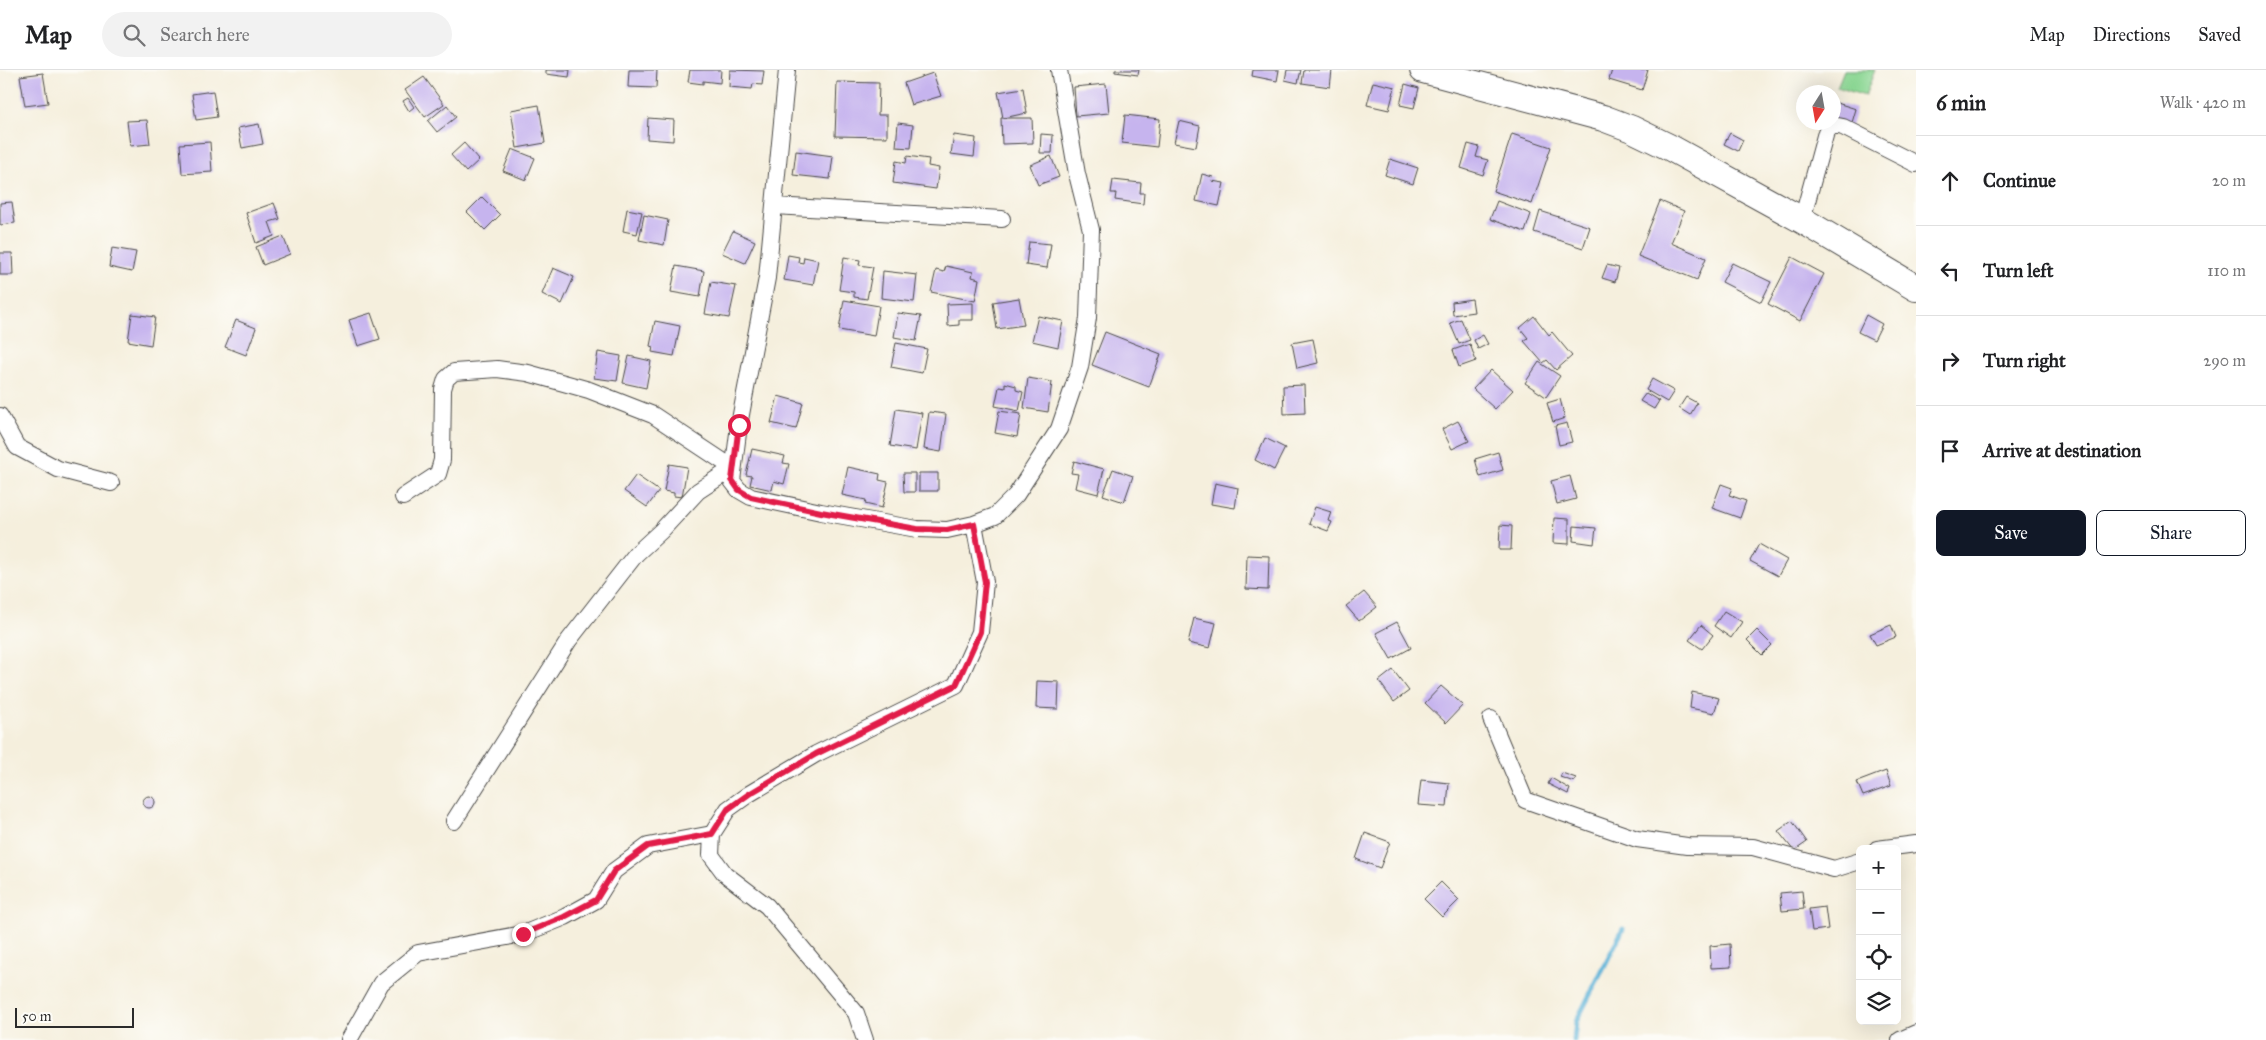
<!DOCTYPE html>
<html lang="en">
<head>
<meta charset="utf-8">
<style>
	body { margin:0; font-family:"IM FELL Great Primer",serif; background:#f2f2f2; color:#202124 }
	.controls { position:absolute; right:15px; bottom:15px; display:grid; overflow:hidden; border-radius:8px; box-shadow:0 5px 20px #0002 }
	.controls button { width:45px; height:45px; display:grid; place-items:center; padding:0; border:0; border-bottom:1px solid #e0e0e0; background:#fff; color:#202124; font:25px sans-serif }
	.compass { position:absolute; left:1796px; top:15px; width:45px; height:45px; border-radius:50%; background:#fff; box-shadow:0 5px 20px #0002; rotate:191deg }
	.scale { position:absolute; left:15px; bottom:12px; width:119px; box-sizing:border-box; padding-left:5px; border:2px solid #2b2b2b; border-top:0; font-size:14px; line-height:18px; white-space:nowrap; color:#2b2b2b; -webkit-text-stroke:4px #fdfcf7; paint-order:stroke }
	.stop { position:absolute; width:15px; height:15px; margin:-11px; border:4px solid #e11d48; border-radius:50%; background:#fff }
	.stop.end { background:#e11d48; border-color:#fff; box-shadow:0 1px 5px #0008 }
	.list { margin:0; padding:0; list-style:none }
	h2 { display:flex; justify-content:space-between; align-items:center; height:65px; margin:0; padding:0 20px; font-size:21px }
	h2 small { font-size:16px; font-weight:400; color:#757577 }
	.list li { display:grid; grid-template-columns:32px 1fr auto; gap:15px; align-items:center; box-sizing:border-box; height:90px; padding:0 20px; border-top:1px solid #e0e0e0 }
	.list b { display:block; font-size:19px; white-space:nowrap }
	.list em { font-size:16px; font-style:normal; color:#757577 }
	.actions { display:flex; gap:10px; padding:15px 20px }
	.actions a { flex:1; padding:11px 0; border:1px solid #111827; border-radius:8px; text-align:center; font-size:18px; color:#111827 }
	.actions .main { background:#111827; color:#fff }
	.icon { flex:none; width:28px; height:28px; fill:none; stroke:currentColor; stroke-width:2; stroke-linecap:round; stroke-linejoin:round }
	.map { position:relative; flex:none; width:1916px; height:970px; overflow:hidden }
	header { display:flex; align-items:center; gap:30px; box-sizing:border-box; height:70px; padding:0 25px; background:#fff; border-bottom:1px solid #e0e0e0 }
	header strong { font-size:24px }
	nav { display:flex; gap:28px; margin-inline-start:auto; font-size:18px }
	.search { width:350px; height:45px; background:#f2f2f2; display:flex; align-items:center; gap:12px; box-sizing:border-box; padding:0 18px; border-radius:28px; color:#757577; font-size:19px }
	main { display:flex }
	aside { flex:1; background:#fff }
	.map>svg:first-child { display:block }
	.green { fill:#8ad693; stroke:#5a805f }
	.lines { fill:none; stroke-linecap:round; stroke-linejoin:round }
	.stream { stroke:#59b0d6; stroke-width:5 }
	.building { fill:#c6b4ee }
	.street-casing { stroke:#494846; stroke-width:18 }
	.primary-casing { stroke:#494846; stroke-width:28 }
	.street { stroke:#fff; stroke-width:16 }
	.primary { stroke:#fff; stroke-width:26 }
	.route { stroke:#e11d48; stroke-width:6 }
</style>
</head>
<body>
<header>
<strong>Map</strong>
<div class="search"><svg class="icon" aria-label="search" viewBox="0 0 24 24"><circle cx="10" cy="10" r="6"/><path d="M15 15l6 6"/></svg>Search here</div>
<nav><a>Map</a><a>Directions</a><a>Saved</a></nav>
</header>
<main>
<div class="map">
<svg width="1916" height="970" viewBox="0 0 1916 970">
	<rect width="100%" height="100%" fill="#fdfcf7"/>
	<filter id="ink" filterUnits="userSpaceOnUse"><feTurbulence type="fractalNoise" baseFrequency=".02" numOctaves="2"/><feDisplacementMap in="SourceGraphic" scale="10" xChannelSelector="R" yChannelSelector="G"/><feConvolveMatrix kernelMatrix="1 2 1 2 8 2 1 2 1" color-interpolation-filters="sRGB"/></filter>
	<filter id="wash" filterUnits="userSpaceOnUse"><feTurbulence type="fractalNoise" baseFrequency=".0096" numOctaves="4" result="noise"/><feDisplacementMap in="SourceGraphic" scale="20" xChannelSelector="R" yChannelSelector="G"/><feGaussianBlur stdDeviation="1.12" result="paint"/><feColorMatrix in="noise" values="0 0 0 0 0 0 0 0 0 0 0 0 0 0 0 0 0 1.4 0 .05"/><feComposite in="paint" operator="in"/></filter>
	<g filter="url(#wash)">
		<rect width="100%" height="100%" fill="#f5efdd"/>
		<path class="green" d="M1844,0H1875L1865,26L1837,17Z"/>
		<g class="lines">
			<path class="stream" d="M1574,970L1576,952L1623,859"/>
		</g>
		<g id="blocks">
			<path class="building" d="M546,0H570L569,7L546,4Z
				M629,0H657L656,18L628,17Z
				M690,0H721L720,13L703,11V14L688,12Z
				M730,0L764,1L762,15L753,14L752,19L729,17Z
				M1115,0H1139L1138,5L1115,2Z
				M1253,0H1279L1277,11L1252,6Z
				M1287,0H1301L1298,13L1285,10Z
				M1304,0H1332L1330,17L1302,13Z
				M1612,0H1648L1642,20L1609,10Z
				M43,3L48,33L25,36L20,6Z
				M933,3L941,26L911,35L904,13Z
				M424,7L444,34L425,47L405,20Z
				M837,12L879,13L878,45H887V67L835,66Z
				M1373,12L1395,17L1389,40L1367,35Z
				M1106,14L1109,43L1076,46L1074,17Z
				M1405,14L1419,18L1414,38L1400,35Z
				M1023,18L1027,43L1003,48L998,22Z
				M213,21L217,47L196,50L192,24Z
				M408,28L414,37L409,41L403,31Z
				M1834,32L1856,39L1851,56L1834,51Z
				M447,35L456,47L437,62L428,51Z
				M539,35L545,73L517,78L511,40Z
				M1125,45L1160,49L1157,77L1122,73Z
				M648,48L674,50L673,71L647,69Z
				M1001,48H1032L1033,73L1002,74Z
				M147,50L150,74L130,76L127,51Z
				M1179,51L1200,56L1196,77L1174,73Z
				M898,53L913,55L911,78L896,77Z
				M259,54L263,74L242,78L238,58Z
				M1730,63L1743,70L1738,81L1724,74Z
				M1041,64L1053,65L1052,83H1040Z
				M1512,64L1551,77L1532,134L1493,121Z
				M954,65L976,68L974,87L951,84Z
				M210,72L212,102L182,104L180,74Z
				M464,73L479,90L466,102L451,85Z
				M1468,74L1479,77L1476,87L1488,90L1483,105L1461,98Z
				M512,79L535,88L526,110L503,101Z
				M796,81L833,86L830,109L793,105Z
				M907,86L929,89L928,96L939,98L936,119L893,113L896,91L906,93Z
				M1051,86L1059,107L1038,115L1030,95Z
				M1390,89L1418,98L1413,114L1385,105Z
				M1202,104L1213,107L1212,111L1224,113L1219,136L1196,131Z
				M1113,110L1141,113L1140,123H1144L1143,134L1115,130L1116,123H1111Z
				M482,127L500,145L485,160L467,142Z
				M1497,131L1531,144L1525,162L1490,149Z
				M1660,131L1684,141L1671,173L1706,188L1697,210L1638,186Z
				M12,132L15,153L0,155V133Z
				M274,133L280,149L269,152L274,166L256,173L246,143Z
				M627,139L642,142L637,164L623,161Z
				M1540,141L1590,157L1583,178L1534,162Z
				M644,145L668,150L664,175L639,170Z
				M733,161L755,171L745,193L722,183Z
				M283,166L290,184L263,195L256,177Z
				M1029,172L1051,174L1047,198L1026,195Z
				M112,178L136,182L132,202L109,197Z
				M0,183H12L13,205H0Z
				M788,185L799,187L798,192L803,193L804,187L818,190L813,215L784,210Z
				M844,187L860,190L859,195L873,197L867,229L854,227V222L839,220Z
				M1792,187L1824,204L1800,251L1768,234Z
				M1732,193L1771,212L1761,232L1722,212Z
				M1607,195L1619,198L1615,212L1602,208Z
				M676,196L704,201L700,227L671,222Z
				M946,196L973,202L972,207L979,209L975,231L931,222L936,200L944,202Z
				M553,198L574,207L562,234L542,224Z
				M883,201L917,205L914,232L881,228Z
				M711,212L736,216L729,248L705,244Z
				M1019,228L1024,255L997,259L993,232Z
				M1472,229L1474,242L1453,245L1452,232Z
				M844,230L879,236L874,266L839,260Z
				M973,233V250H959V255L948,256L947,234Z
				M371,243L380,269L358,276L349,250Z
				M898,243L921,246L916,271L894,267Z
				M132,244L155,247L151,275L128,271Z
				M1866,245L1882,254L1874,270L1858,262Z
				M1038,246L1063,251L1058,277L1032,271Z
				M1534,246L1549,265L1552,262L1572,286L1556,300L1547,290L1543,293L1524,271L1528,268L1520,258Z
				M1461,249L1470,270L1459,274L1450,253Z
				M236,250L256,258L246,285L225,277Z
				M655,251L680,256L674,286L652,282L653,277L650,276Z
				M1105,262L1161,284L1149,317L1092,295Z
				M1483,265L1488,274L1478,279L1474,270Z
				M1313,269L1318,293L1297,298L1292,273Z
				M896,273L927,279L922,303L891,297Z
				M1470,274L1476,291L1459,297L1453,280Z
				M598,282L621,286L617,311L594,308Z
				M629,286L651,291L646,318L623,313Z
				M1539,292L1560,306L1546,327L1525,313Z
				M1491,300L1513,320L1495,339L1473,319Z
				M1028,308L1052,312L1048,342L1024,338Z
				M1652,309L1674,321L1667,332L1646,320Z
				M1005,313L1016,316V320L1023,322L1019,341L995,336L999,317L1005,318Z
				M1304,315L1305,343L1284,344L1283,316Z
				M1646,323L1659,331L1654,339L1640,331Z
				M778,326L803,333L796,359L771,353Z
				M1686,327L1697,333L1690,345L1679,338Z
				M1560,329L1565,348L1553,352L1547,333Z
				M896,339L922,343L916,380L890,376Z
				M999,341L1021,344L1017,367L995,363Z
				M929,342L946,344L941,382L924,379Z
				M1458,351L1469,371L1452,379L1442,359Z
				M1567,353L1572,372L1559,375L1555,356Z
				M1265,368L1285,378L1274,400L1255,390Z
				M752,379L785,386L783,393L789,394L784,414L774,411L772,420L750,415L752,406L746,405Z
				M1498,382L1503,400L1480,407L1475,389Z
				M1074,391L1104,399L1098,424L1075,418L1078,404L1071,403Z
				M669,394L687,397L682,427L674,426V423L664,421Z
				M848,397L880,404L879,410L888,412L882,438L865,434L866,430L842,425Z
				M1113,399L1133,406L1124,432L1103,425Z
				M903,403H915V422H904Z
				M919,403H938V421H919Z
				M636,405L659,421L647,437L624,421Z
				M1570,406L1576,429L1557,434L1551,411Z
				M1215,413L1238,418L1235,438L1211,434Z
				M1721,414L1732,418L1729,425L1746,431L1740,448L1712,438Z
				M1315,437L1331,442L1328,451L1332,452L1328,461L1309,454Z
				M1554,448L1569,449V474L1553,473Z
				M1500,455L1512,456L1511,480H1499Z
				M1574,456L1596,458L1594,474L1573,471Z
				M1759,474L1787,490L1778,506L1750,491Z
				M1247,485L1269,486L1268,520L1246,519Z
				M1364,522L1377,537L1359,551L1346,536Z
				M1724,541L1742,552L1731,568L1714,556Z
				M1194,548L1216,553L1210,578L1188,573Z
				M1397,552L1411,578L1391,589L1376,563Z
				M1701,555L1713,565L1702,579L1689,570Z
				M1891,555L1896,567L1876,575L1870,564Z
				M1757,560L1772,575L1762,585L1747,570Z
				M1393,600L1409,621L1394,632L1379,611Z
				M1037,611L1059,612L1058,639L1036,638Z
				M1441,616L1463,635L1446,653L1425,633Z
				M1692,622L1719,628L1714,643L1690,638Z
				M1886,701L1891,716L1863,726L1857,712Z
				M1562,703L1576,708L1574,712L1560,707Z
				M1551,708L1570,719L1568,724L1548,714Z
				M1421,710L1449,713L1447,737L1418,735Z
				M143 732a6 6 0 1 1 12 0a6 6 0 1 1-12 0Z
				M1792,751L1807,772L1794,781L1778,761Z
				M1365,763L1390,772L1380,798L1356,789Z
				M1441,812L1459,830L1442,847L1424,829Z
				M1802,821L1804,839L1782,841L1780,823Z
				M1825,837L1828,859L1812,861L1809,839Z
				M1730,874L1731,897L1711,898L1710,876Z"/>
		</g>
	</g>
	<g filter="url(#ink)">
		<use href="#blocks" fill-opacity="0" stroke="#494846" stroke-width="1"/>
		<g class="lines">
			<g class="street-casing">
				<path id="street" d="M787,0L767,208L739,355L732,411L739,420L751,427L821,442L917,459L947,460L974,454L995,446L1016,425L1059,359L1080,297L1088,248L1091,160L1077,104L1059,0
					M774,136L1002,149
					M1802,150L1826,62L1833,55L1843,57L1916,94
					M0,346L17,377L58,399L111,413
					M403,427L438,404L442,390L443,319L446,309L454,302L497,299L528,303L589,320L653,345L733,398L698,421L661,461L636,484L569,570L454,751
					M1491,649L1525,730L1637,769L1687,776L1753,777L1834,799L1860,791
					M1877,779L1916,774
					M349,970L381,913L418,883L523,864L565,847L596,830L614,801L648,776L712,764
					M865,970L856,943L767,836L725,804L711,785L712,764L728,739L749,724L816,684L956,615L980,562L985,512L974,454
					M1900,970L1916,963"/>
			</g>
			<g class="primary-casing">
				<path id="primary" d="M1423,0L1603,48L1632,59L1669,77L1802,150L1916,218"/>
			</g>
			<use href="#street" class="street"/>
			<use href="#primary" class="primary"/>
		</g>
	</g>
	<g class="lines" filter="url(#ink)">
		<path class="route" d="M523,864L564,847L596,830L614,801L648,776L712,764L728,739L749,724L816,684L956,615L980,562L985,512L974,454L947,460L917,459L821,442L751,427L739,420L732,410L739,355"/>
	</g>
</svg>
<div class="controls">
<button>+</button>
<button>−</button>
<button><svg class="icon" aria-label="locate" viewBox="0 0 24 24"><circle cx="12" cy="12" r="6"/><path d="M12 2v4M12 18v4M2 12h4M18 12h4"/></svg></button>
<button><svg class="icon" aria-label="layers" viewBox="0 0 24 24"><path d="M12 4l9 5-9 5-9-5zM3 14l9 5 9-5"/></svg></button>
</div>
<svg class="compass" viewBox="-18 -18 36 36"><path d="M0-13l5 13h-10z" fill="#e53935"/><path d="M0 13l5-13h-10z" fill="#757577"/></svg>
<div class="scale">50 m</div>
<div class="stop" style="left:739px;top:355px"></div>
<div class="stop end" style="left:523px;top:864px"></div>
</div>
<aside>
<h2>6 min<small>Walk · 420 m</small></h2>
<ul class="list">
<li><svg class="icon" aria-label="ahead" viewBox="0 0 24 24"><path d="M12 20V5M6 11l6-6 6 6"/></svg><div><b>Continue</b></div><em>20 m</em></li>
<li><svg class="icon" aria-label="left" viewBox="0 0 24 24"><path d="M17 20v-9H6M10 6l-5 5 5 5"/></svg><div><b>Turn left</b></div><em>110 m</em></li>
<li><svg class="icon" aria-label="right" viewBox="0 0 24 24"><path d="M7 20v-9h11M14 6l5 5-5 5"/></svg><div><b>Turn right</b></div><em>290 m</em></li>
<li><svg class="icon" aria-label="arrive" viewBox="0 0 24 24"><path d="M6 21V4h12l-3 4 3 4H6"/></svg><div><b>Arrive at destination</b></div></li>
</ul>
<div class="actions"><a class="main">Save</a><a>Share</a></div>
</aside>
</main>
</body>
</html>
